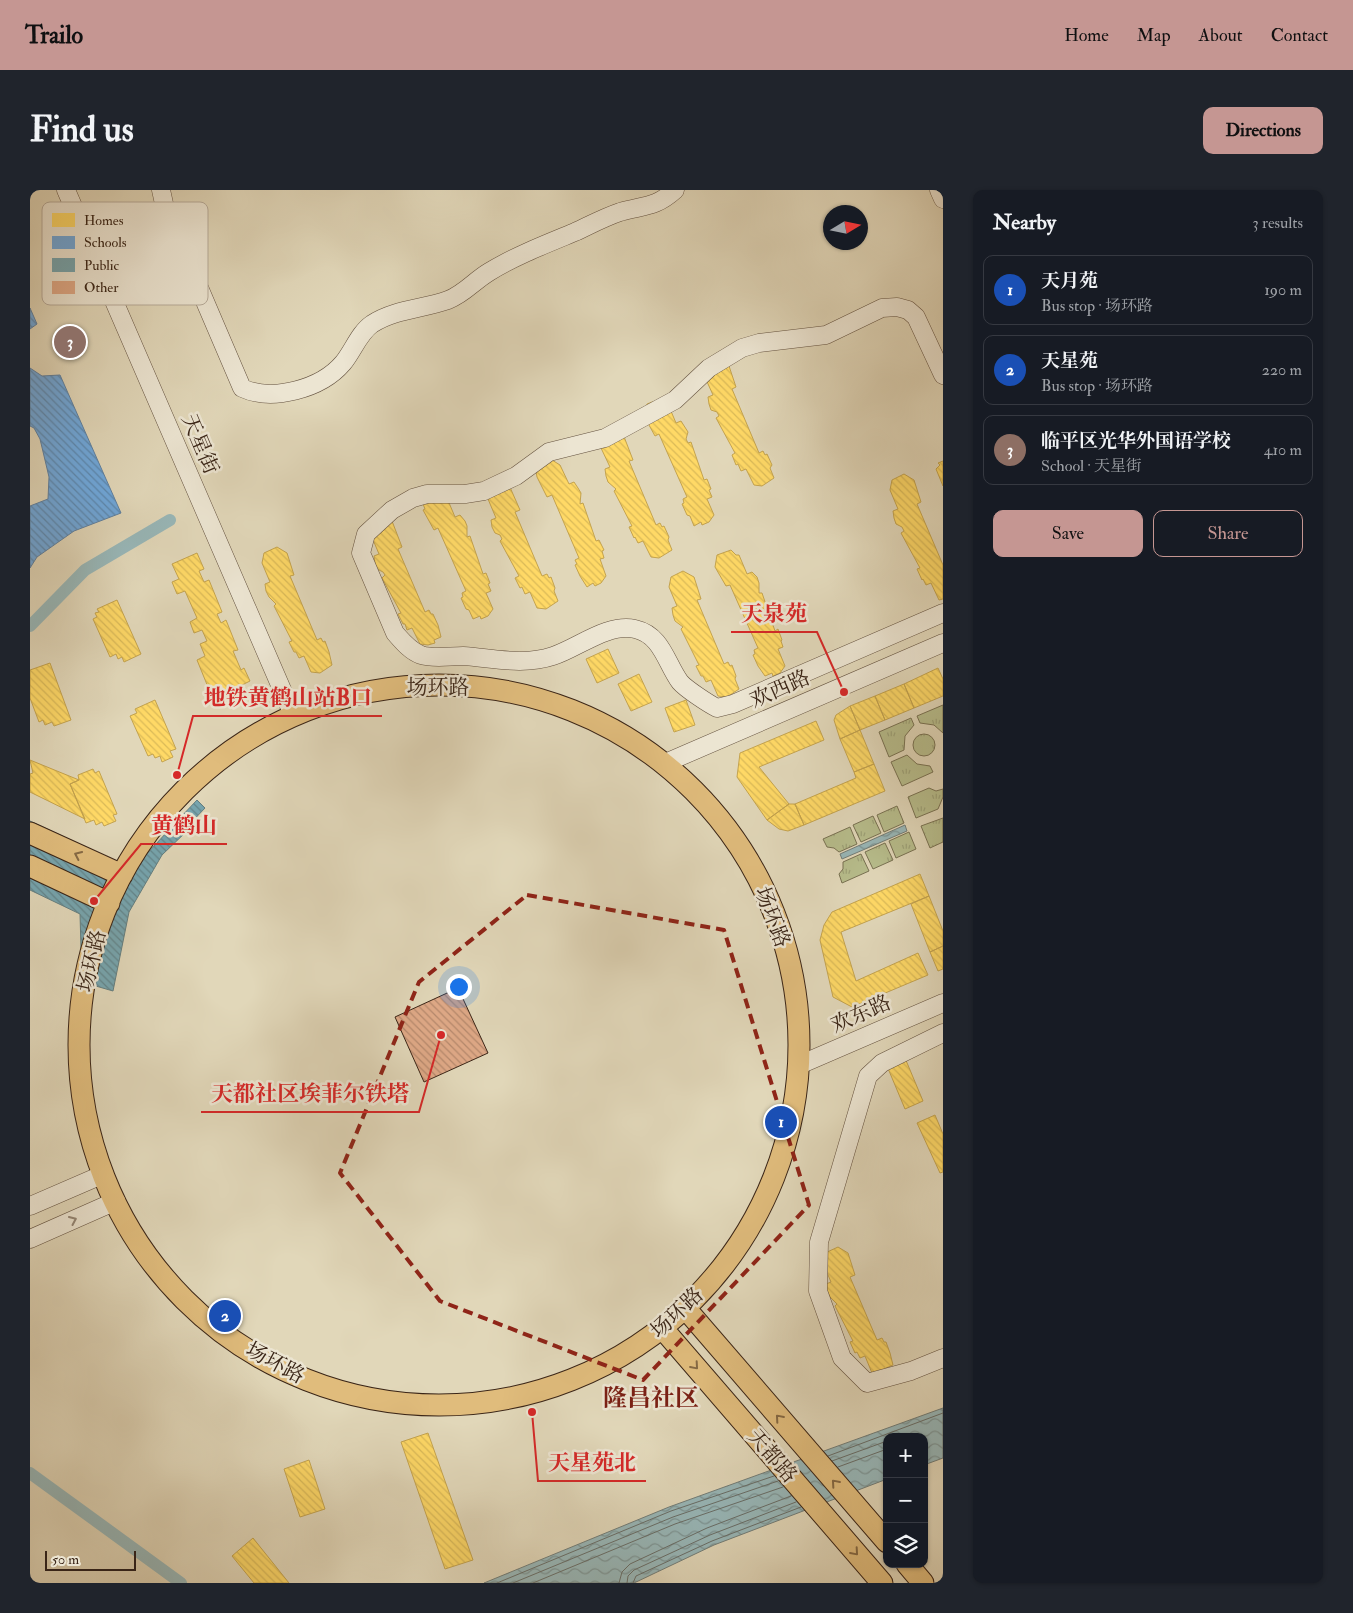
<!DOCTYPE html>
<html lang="en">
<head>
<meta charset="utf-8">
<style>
	body { margin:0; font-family:"IM FELL Double Pica","Noto Serif SC",serif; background:#20242c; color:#f1f3f6 }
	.controls { position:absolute; right:15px; bottom:15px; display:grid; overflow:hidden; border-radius:10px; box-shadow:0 1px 4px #0004 }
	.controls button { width:45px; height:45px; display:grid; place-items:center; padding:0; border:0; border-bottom:1px solid #363941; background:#171b24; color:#f1f3f6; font:25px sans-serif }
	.compass { position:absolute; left:793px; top:15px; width:45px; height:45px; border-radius:50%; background:#171b24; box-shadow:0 1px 4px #0004; rotate:80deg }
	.scale { position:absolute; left:15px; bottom:12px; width:91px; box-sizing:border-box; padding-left:5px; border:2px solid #3a2517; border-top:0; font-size:14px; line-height:18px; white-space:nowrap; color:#3a2517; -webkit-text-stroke:4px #ece5d2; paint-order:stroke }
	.you { position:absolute; left:428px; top:796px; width:18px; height:18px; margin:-12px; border:4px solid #fff; border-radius:50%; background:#1a73e8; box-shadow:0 0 0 8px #1a73e833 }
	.badge { display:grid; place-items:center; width:32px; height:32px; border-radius:50%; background:#c59692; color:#fff; font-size:16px; font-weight:700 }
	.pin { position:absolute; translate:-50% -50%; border:2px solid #fff; box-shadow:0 1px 5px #0006 }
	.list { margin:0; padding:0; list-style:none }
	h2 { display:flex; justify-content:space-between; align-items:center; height:65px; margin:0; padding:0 20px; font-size:21px }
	h2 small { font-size:16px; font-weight:400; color:#9ea1a6 }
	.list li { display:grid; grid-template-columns:32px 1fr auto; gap:15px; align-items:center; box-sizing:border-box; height:70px; margin:0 10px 10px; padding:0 10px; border:1px solid #363941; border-radius:10px }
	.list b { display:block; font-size:19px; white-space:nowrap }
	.list p { margin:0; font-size:16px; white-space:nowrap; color:#9ea1a6 }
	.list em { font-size:16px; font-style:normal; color:#9ea1a6 }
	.actions { display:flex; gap:10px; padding:15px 20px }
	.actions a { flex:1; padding:11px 0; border:1px solid #c59692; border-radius:10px; text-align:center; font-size:18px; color:#c59692 }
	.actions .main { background:#c59692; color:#111 }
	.icon { flex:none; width:28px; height:28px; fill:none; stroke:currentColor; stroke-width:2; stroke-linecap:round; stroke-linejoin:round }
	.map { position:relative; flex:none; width:913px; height:1393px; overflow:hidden; border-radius:10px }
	header { display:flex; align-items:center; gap:30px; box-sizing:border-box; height:70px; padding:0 25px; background:#c59692; color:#111 }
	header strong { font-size:24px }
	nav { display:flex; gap:28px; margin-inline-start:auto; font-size:18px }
	.intro { display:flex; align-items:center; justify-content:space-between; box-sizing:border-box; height:120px; padding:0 30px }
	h1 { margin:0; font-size:35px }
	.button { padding:12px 22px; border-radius:10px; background:#c59692; color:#111; font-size:18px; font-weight:700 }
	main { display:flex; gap:30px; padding:0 30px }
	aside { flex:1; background:#171b24; border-radius:10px; box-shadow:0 1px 4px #0004 }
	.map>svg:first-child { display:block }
	.grass { fill:url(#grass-tufts); stroke:#787152 }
	.water { fill:url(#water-waves); stroke:#727d78 }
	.homes { fill:url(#homes-back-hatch); stroke:#c4a34e }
	.schools { fill:url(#schools-back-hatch); stroke:#5f81a1 }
	.public { fill:url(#public-back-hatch); stroke:#647f81 }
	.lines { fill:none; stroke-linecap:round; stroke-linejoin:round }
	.shore { stroke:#696e68; stroke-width:1 }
	.canal { stroke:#98b7b8; stroke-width:12 }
	.building { fill:url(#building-back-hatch); stroke:#3a2517 }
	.minor-casing { stroke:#645240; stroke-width:19 }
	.major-casing { stroke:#3a2517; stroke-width:23 }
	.minor { stroke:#ece5d2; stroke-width:18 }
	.major { stroke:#e0bc7c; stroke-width:21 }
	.oneway { stroke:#856944 }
	.oneway2 { stroke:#938574 }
	.marked { fill:none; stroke:#8f2418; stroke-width:4; stroke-dasharray:10 6; stroke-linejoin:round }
	.labels { text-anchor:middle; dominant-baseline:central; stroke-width:5; stroke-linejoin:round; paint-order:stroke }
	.street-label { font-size:21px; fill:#3a2517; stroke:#ece5d2 }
	.quarter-label { font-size:24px; font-weight:bold; fill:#7a1f14; stroke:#ece5d2 }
	.key { fill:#ece5d2; stroke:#b7ab9a; stroke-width:1 }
	.key-label { font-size:14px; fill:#3a2517 }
	.leader { fill:none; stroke:#d62828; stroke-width:2 }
	.callout-dot { fill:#d62828; stroke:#ece5d2; stroke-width:2 }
	.callout-label { font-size:22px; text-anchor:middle; font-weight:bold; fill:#d62828; stroke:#ece5d2; stroke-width:5; stroke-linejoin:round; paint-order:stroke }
</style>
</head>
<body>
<header>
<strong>Trailo</strong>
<nav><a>Home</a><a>Map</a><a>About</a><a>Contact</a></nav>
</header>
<div class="intro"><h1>Find us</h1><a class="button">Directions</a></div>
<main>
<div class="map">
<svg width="913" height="1393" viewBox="0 0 913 1393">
	<defs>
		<pattern id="grass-tufts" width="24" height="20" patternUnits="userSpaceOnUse" patternTransform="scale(1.25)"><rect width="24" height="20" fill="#b7bd8c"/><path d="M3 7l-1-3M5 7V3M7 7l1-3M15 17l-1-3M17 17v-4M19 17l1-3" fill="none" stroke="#9ea278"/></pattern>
		<pattern id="water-waves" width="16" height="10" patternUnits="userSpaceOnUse" patternTransform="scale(1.25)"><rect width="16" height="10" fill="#98b7b8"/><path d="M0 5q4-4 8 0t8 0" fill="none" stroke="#7d9595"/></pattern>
		<pattern id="homes-back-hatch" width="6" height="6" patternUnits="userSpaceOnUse" patternTransform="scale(1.25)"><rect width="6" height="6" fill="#ffd966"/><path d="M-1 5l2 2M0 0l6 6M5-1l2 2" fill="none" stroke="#dbba58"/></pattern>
		<pattern id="schools-back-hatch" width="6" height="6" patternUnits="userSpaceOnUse" patternTransform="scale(1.25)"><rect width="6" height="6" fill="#6fa8dc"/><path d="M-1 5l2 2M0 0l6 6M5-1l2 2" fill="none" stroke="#5c89b1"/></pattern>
		<pattern id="public-back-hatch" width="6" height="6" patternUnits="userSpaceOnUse" patternTransform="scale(1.25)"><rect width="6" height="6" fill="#76a5af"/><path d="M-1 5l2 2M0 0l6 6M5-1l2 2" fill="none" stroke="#62868d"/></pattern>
		<pattern id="building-back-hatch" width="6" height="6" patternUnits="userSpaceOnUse" patternTransform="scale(1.25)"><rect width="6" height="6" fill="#dfa987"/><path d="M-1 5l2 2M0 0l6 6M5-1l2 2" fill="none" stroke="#b6896d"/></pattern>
	</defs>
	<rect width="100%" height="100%" fill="#e1d7b9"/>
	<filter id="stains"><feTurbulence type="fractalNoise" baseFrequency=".004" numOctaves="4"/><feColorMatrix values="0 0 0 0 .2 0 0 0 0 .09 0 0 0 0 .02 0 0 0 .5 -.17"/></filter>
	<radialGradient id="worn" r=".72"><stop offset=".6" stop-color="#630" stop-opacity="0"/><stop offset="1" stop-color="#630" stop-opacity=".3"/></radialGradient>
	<path class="grass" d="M913,515V543L904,535L890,533L887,526Z
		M881,528L884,535L875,546L874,560L859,567L849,542Z
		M883 555a11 11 0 1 1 22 0a11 11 0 1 1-22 0Z
		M877,565L887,574L900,576L903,582L872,596L861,572Z
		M899,598L906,601L913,599V607L908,619L886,628L878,607Z
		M867,616L874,633L854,642L847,625Z
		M843,626L851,643L831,652L823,635Z
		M913,628V652L900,658L891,636Z
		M820,637L827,654L809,662L804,658L797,657L793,649Z
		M879,642L886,659L866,668L859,651Z
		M855,653L863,670L843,679L835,662Z
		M831,664L839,681L812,693L809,684L813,679V672Z"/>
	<path class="water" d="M875,635L877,641L812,669L810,664Z
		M913,1218V1268L894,1275V1247H857V1289L684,1355L604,1393H454L639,1317Z"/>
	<path class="homes" d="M699,176L706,197L702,199L729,263L733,261L735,265L737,264L742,275L740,278L744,288L732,296L724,295L716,279L711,281L708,274L706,275L702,265L705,263L686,228L689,226L687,222L681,220L679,214L678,207L683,205L674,185Z
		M622,212L638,214L646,233L651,231L658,242L656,249L658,253L661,252L674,290L677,289L681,299L679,300L682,307L677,309L684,325L679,332L672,335L671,332L664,336L660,326L657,325L652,314L654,313L653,309L657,307L629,244L625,246L614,226L617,214Z
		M593,244L603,270L599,271L626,335L630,333L632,337L634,336L639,347L638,350L642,360L629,368L621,367L613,351L608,353L605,347L604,348L599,337L602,336L584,301L586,299L578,292L576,286L575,279L580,277L571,258Z
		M522,270L530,275L539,294L544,292L548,298L551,303L550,314L553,313L566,351L569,350L574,360L572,361L574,368L570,369L576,386L571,393L565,396L563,393L557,397L550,386L545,375L547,374L545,370L549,368L522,305L517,307L507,287L506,281Z
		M913,271V296L906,279L910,275L908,273Z
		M874,284L884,290L891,312L887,314L913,375V409L909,410L901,393L896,395L893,389L892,390L887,379L890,378L871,343L874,341L872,337L866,334L864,328L863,321L868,319L860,300L862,290Z
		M479,295L490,320L485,322L512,386L517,384L519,388L521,387L525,398L524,401L528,411L516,419L507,418L500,402L495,404L492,397L490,398L485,388L489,386L470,351L472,349L470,345L465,343L462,337L461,330L466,328L458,309Z
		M417,308L425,327L430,325L435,331L437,336V347L440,346L453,384L456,383L460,393L458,394L461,401L456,403L463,419L458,426L451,429L450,426L443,429L439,420L436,419L431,408L433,407L432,403L436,401L408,338L404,340L393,320L395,319L393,314Z
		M362,331L372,357L368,359L395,422L399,420L401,424H403L408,435L411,447L404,450L405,453L398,455L390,454L382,438L377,440L375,434H373L368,424L371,423L352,388L355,385L353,382L347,379L345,373L344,366L349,364L341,345Z
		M247,357L257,363L264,385L260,386L287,450L291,448L293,452L295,451L299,462L302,475L290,483L281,482L274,466L269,468L266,462H264L259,452L262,451L244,416L246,414L239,407L236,401L235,394L240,392L232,373L234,363Z
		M701,360L706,365H709L717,384L722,382L727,387L729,393V403H732L745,441L748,439L752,450L751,451L753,457L748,459L755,476L750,483L743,486L742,483L735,486L728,476L723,465L725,464L724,460L728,458L700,395L696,396L685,377L687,365Z
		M167,363L174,379L169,381L174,392L179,390L192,422L187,424L191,433L196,430L208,460L203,461L211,480L214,478L220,491L212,495L214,499L191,509L187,499L180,502L167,470L175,466L170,454L177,451L172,440L164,443L160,432L167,428L155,401L147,404L142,392L149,389L142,374Z
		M653,381L664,387L671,409L667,410L694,474L698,472L700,476L702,475L706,486L705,489L709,499L697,507L688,506L681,490L676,492L673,486H671L666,476L669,475L651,439L653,437L645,431L643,425L642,418L647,416L639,397L641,387Z
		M87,410L111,464L94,472L92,467L88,469L86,464L80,467L63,429L67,427L65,423L69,422L67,419Z
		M578,459L589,483L567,493L556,469Z
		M20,473L41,530L24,536L22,532L15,535L13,530L9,532L0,508V480Z
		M908,478L913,489V506L884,518L874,494Z
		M609,484L622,512L601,521L588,494Z
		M874,494L884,518L855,530L845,506Z
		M845,506L855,530L830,540L820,516Z
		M125,510L146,559L140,561L143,567L132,572L130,566L125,568L123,564L118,566L100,526L107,523L105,519Z
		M656,510L665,535L644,542L635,518Z
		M820,516L830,540L810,549L804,530L806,525Z
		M786,531L794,550L729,577L759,614L737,630L707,587L710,563Z
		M830,540L844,574L824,582L810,549Z
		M0,570L49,590L40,594L55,629L0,602V584L3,583Z
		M844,574L855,601L774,635L765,614L826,588L824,582Z
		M63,579L65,583L69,581L87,624L83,625L86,631L74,636L72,632L66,635L64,630L56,633L40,594L49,590L48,585Z
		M759,614H765L774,635L758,641L749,639L737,630Z
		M890,684L899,706L811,742L826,791L888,763L898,785L822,817L803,807L790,750L794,735L802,722Z
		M899,706L913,741V756L900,762L881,714Z
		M913,756V779L908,781L900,762Z
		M875,868L893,911L875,919L857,876Z
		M905,925L913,944V982L910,983L887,933Z
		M808,1057L818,1063L825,1085L820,1087L847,1150L852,1148L854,1152H856L860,1163L863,1175L856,1178L858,1181L842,1183L835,1166L830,1168L827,1162L825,1163L820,1152L823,1151L805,1116L807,1114L800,1107L797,1101L796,1094L801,1092L793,1073L795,1063Z
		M398,1243L443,1370L415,1379L371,1252Z
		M279,1270L295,1319L270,1327L254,1279Z
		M223,1348L259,1393H224L202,1366Z"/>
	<path class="schools" d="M0,118L7,134L0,139Z
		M0,178L12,186L30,185L91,323L44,341L7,367L0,378V316L18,309L19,287L10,249L4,238L0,236Z"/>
	<path class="public" d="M167,610L175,618L156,638L148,630Z
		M148,630L158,640L132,665L99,722L83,801L52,792L50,724L0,700V631L103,679Z"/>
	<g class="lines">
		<path class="shore" d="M798,1266L913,1223
			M802,1271L857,1251
			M808,1277L857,1259
			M467,1393L641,1321L744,1286
			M483,1393L643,1327L748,1291
			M503,1393L645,1334L753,1297
			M589,1393L592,1382L600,1374L677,1338L761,1306
			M597,1393L598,1386L604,1380L680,1345L766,1312
			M603,1393L606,1386L682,1351L771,1317"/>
		<path class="canal" d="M0,436L55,380L140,330
			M0,1283L151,1393"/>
	</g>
	<path class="building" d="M428,798L458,863L394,892L365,827Z"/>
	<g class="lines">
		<g class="minor-casing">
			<path id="minor" d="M36,0L263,525
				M131,0L135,18L212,198C242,212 291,199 313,173C323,161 329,143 342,134C365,119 393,119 418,110C434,104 444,91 459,82C485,66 516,54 545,42C560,35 575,27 590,22C614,15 625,18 645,0
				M909,0L913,9
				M913,185L886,127L878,120L867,117L852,118L796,145L729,153L712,158L679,178L645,210L575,248L519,262L486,286L454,301L435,304H397L383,308L362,320L336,344L331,363L365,443C372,451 380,461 391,465C403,469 420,466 433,466C463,468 493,476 523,466C548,458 577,433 605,439C632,445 636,473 650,492C656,499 679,514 687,518L703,514L913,423
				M633,574L913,453
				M913,843L852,873L838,886L789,1052L788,1101L812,1168L837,1193L881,1181L913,1168
				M767,876L913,813
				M0,1016L74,984
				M0,1049L86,1011"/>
		</g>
		<g class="major-casing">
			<path id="major" d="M49 855a360 360 0 1 1 720 0a360 360 0 1 1-720 0Z
				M0,643L92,685
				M0,676L79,713
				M656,1119L857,1352
				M633,1139L852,1393
				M877,1374L893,1393"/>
		</g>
		<use href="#minor" class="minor"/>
		<use href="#major" class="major"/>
	</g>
	<defs><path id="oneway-chevron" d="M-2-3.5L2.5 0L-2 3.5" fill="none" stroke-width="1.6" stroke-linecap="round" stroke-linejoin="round" transform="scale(1.25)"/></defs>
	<g class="oneway">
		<use href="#oneway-chevron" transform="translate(48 665) rotate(-155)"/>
		<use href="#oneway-chevron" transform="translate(665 1176) rotate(49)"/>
		<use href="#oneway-chevron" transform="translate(749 1228) rotate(-131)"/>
		<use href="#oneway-chevron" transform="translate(805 1293) rotate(-131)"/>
		<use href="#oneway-chevron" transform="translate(825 1362) rotate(49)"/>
	</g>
	<use class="oneway2" href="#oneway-chevron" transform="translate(43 1030) rotate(-24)"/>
	<path class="marked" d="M497,705L694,740L779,1015L613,1190L410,1111L310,983L389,792Z"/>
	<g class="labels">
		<g class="street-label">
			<text transform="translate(170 254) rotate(67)">天星街</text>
			<text x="408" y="497">场环路</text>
			<text transform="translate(750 499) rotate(-24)">欢西路</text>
			<text transform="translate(742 727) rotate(69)">场环路</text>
			<text transform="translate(62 771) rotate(-77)">场环路</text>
			<text transform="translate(831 824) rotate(-24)">欢东路</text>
			<text transform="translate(647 1123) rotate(-43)">场环路</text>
			<text transform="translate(245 1173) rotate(28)">场环路</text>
			<text transform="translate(742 1266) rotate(49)">天都路</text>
		</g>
		<g class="quarter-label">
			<text x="621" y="1208">隆昌社区</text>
		</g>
	</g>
	<rect x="12" y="12" width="166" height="103" rx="8" class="key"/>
	<rect x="22" y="23" width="23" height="14" fill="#ffd966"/>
	<rect x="22" y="46" width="23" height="13" fill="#6fa8dc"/>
	<rect x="22" y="68" width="23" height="14" fill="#76a5af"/>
	<rect x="22" y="91" width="23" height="13" fill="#dfa987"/>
	<g class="key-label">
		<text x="54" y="35">Homes</text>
		<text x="54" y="57">Schools</text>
		<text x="54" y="80">Public</text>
		<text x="54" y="102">Other</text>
	</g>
	<path class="leader" d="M814 502L787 442H701M147 585L163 526H352M64 711L111 654H197M411 845L389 922H171M502 1222L508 1291H616"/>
	<g class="callout-dot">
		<circle cx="814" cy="502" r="5"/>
		<circle cx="147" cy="585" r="5"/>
		<circle cx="64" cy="711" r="5"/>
		<circle cx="411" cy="845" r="5"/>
		<circle cx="502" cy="1222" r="5"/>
	</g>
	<g class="callout-label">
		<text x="744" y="431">天泉苑</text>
		<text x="258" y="515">地铁黄鹤山站B口</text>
		<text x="154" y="643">黄鹤山</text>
		<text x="280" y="911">天都社区埃菲尔铁塔</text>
		<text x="562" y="1280">天星苑北</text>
	</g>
	<rect width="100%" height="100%" filter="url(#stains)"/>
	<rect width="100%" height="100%" fill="url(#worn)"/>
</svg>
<div class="controls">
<button>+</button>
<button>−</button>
<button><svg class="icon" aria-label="layers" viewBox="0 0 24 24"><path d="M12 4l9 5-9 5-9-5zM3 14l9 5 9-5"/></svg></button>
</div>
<svg class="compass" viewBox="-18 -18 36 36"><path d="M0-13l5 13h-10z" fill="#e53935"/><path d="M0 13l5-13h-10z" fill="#9ea1a6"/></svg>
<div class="scale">50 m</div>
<div class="you"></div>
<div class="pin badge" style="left:751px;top:932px;background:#1a4fb4">1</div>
<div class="pin badge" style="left:195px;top:1126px;background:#1a4fb4">2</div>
<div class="pin badge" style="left:40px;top:152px;background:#8d6e63">3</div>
</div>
<aside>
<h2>Nearby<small>3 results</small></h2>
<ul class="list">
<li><span class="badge" style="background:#1a4fb4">1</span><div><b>天月苑</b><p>Bus stop · 场环路</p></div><em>190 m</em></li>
<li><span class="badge" style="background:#1a4fb4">2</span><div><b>天星苑</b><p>Bus stop · 场环路</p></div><em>220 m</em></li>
<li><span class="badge" style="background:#8d6e63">3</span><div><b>临平区光华外国语学校</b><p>School · 天星街</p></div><em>410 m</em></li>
</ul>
<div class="actions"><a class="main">Save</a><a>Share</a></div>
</aside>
</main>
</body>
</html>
